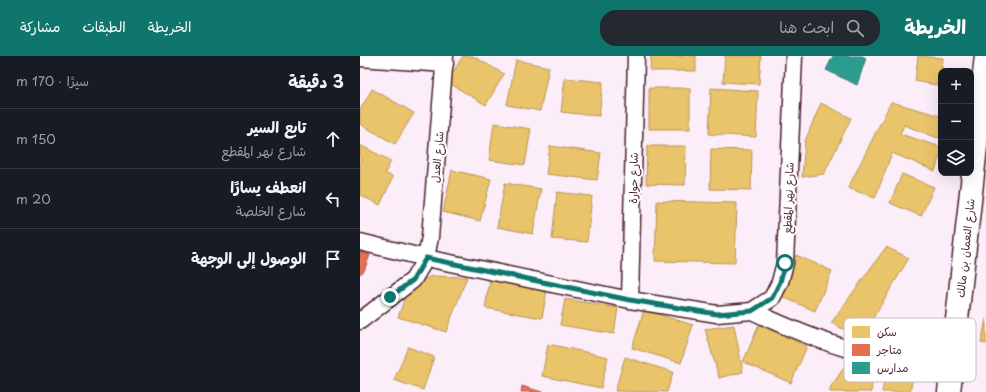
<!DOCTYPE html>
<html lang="ar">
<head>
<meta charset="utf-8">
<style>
	body { margin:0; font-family:"Playpen Sans","Playpen Sans Arabic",sans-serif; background:#242831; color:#f1f3f6; direction:rtl }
	.controls { position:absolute; right:12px; top:12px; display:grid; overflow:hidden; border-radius:8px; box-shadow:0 4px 16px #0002 }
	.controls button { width:36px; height:36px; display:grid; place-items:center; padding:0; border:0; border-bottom:1px solid #363941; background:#171b24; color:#f1f3f6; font:20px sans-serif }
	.stop { position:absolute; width:12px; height:12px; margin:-9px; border:3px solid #0f766e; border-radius:50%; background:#fff }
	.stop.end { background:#0f766e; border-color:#fff; box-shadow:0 1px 4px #0008 }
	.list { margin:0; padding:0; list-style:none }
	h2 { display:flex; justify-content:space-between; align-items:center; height:52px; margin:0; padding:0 16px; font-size:17px }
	h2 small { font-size:13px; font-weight:400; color:#9ea1a6 }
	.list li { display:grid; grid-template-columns:26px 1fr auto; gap:12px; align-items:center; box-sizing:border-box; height:60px; padding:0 16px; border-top:1px solid #363941 }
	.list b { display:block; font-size:15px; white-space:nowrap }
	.list p { margin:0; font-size:13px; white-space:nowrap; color:#9ea1a6 }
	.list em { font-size:13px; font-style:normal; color:#9ea1a6 }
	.icon { flex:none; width:22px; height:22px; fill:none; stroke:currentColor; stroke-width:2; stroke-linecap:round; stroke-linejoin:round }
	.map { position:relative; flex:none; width:626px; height:336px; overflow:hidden; direction:ltr }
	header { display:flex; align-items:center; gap:24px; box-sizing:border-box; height:56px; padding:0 20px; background:#0f766e; color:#fff }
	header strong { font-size:19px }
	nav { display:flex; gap:22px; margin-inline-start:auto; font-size:14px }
	.search { width:280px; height:36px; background:#242831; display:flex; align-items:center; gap:10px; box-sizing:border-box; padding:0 14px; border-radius:16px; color:#9ea1a6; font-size:15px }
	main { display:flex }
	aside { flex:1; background:#171b24 }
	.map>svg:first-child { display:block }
	.homes { fill:#e9c46a; stroke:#b99257 }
	.shops { fill:#e76f51; stroke:#b85746 }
	.schools { fill:#2a9d8f; stroke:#347771 }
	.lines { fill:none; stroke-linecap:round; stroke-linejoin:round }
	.street-casing { stroke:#4a1f2b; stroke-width:19 }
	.secondary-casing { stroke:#4a1f2b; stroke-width:25 }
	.street { stroke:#fff; stroke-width:16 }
	.secondary { stroke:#fff; stroke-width:22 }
	.route { stroke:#0f766e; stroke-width:5 }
	.labels { text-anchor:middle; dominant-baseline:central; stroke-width:4; stroke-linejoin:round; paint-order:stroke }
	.street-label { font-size:11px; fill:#4a1f2b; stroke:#fff }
	.key { fill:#fff; stroke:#c9bcbf; stroke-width:1 }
	.key-label { font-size:11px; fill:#4a1f2b }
</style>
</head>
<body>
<header>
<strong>الخريطة</strong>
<div class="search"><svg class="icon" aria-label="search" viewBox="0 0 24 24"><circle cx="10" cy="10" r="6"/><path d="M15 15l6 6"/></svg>ابحث هنا</div>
<nav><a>الخريطة</a><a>الطبقات</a><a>مشاركة</a></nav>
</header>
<main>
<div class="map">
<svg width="626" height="336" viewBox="0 0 626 336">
	<rect width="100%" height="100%" fill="#fbeef9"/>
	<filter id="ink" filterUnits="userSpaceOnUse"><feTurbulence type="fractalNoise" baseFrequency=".025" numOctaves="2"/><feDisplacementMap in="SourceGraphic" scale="8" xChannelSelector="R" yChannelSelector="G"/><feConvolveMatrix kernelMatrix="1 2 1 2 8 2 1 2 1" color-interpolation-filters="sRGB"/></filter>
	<g filter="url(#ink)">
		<path class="homes" d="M103,0H113L144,18L126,49L87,26Z
			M291,0H336V15H290Z
			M365,0H401L399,28L363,26Z
			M558,0L583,2L582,15H581V30L555,25Z
			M156,4L189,11L180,55L147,49Z
			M205,22L243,26L239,60L201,56Z
			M289,32H330V73H289Z
			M351,32L398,35L396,81L349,78Z
			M12,33L54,57L35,88L0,68V54Z
			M531,46L581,60V75L578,82L544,69L540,78L581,91V96L575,115L532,97L515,142L488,132Z
			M461,47L491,62L464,118L442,121L445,85Z
			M134,67L171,73L165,109L129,104Z
			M0,89L31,105L25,117L33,121L20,149L0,139Z
			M190,90L241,97L237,124L186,118Z
			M287,90H326L325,129L286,128Z
			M351,93L392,94L391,134L350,133Z
			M92,114L131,123L120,165L83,156Z
			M542,118L574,131L561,160L530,147Z
			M145,127L181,133L173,178L137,171Z
			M197,136L232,140L227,186L192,183Z
			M297,145L377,147L375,207L295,205Z
			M526,191L549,202L501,282L471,267Z
			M436,199L472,215L455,255L418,239Z
			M71,220L107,221L86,276L38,261L48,233Z
			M130,224L187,234L182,262L125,252Z
			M205,243L258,252L254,278L200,269Z
			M284,254L333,269L321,307L272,292Z
			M626,263V288L621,287Z
			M374,269L383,316L359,322L345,273Z
			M399,269L447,290L431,327L383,306Z
			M188,288L248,301L241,332L182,320Z
			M48,291L74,301L63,334L34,324Z
			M265,301L313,316L307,336L255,335Z
			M528,306L555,311L550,336H522Z
			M485,310L513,315L511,336H470V332Z"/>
		<path class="shops" d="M0,196L10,199L4,215L0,218Z
			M162,330L182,336H161Z"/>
		<path class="schools" d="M473,0H502L506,2L497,29L466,14Z"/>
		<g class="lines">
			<g class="street-casing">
				<path id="street" d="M0,2L85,8
					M0,186L66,202L270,244L357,258L392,255L412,242L420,226L425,207L434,0
					M270,244L276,0
					M392,255C424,270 456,284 489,293C523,302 557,306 592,308
					M0,265L53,224L66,202L70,181L85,0"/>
			</g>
			<g class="secondary-casing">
				<path id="secondary" d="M589,336L626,0"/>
			</g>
			<use href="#street" class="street"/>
			<use href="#secondary" class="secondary"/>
		</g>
	</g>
	<g class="lines" filter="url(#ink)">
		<path class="route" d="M30,241L53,224L66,202L270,244L357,258L392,255L412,242L420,226L425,207"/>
	</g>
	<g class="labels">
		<g class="street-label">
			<text transform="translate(77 101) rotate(-85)">شارع العدل</text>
			<text transform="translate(273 122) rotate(-89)">شارع حوارة</text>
			<text transform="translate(428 142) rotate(-88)">شارع نهر المقطع</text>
			<text transform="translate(605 192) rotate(-84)">شارع النعمان بن مالك</text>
		</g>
	</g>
	<rect x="484" y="262" width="132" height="64" rx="6" class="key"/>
	<rect x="492" y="270" width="18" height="12" fill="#e9c46a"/>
	<rect x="492" y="288" width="18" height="12" fill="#e76f51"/>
	<rect x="492" y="306" width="18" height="12" fill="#2a9d8f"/>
	<g class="key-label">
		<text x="517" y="280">سكن</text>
		<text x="517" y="298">متاجر</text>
		<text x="517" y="316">مدارس</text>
	</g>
</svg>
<div class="controls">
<button>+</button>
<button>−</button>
<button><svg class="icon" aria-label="layers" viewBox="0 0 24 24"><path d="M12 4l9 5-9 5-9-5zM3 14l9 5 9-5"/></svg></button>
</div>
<div class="stop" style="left:425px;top:207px"></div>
<div class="stop end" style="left:30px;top:241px"></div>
</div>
<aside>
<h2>3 دقيقة<small>سيرًا · 170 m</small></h2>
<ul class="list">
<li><svg class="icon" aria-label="ahead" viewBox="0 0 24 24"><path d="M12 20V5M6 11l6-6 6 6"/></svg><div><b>تابع السير</b><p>شارع نهر المقطع</p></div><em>150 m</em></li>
<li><svg class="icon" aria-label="left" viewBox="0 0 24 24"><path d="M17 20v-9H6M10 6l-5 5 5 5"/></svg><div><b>انعطف يسارًا</b><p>شارع الخلصة</p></div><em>20 m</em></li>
<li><svg class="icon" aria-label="arrive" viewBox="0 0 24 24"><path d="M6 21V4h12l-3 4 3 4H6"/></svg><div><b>الوصول إلى الوجهة</b></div></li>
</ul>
</aside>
</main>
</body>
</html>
